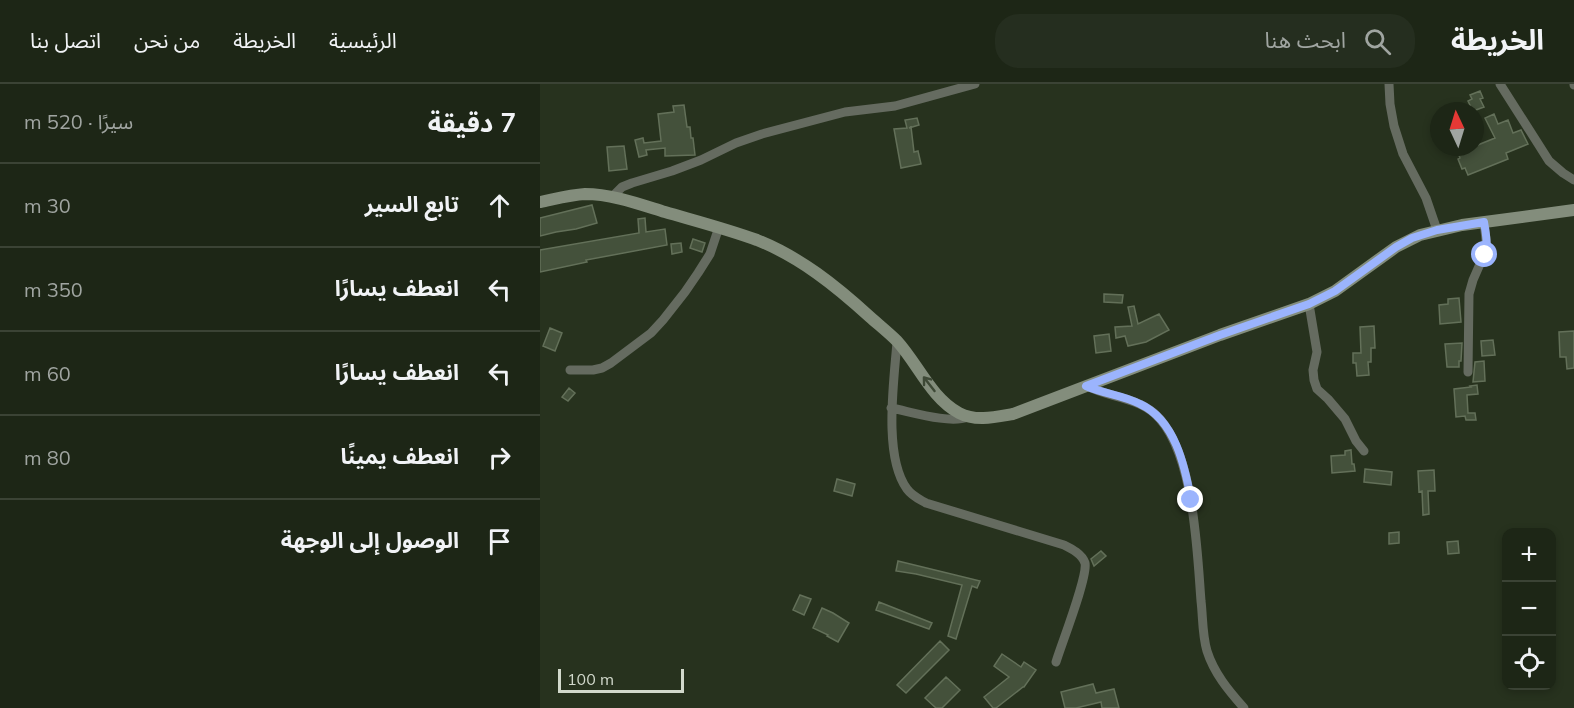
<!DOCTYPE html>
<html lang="ar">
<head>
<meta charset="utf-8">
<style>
	body { margin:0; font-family:Mulish,"Noto Sans Arabic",sans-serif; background:#252e1f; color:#f1f3f6; direction:rtl }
	.controls { position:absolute; right:18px; bottom:18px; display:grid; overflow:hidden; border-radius:12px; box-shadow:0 3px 9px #0003 }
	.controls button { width:54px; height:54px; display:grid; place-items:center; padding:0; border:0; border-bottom:2px solid #3b4335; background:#1d2616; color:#f1f3f6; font:30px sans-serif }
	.compass { position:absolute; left:890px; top:18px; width:54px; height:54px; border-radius:50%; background:#1d2616; box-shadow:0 3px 9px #0003; rotate:356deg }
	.scale { position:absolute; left:18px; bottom:15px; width:126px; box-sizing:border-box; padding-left:6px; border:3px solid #d2d9cc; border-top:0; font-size:16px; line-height:21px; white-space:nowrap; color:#d2d9cc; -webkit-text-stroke:4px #27321e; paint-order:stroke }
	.stop { position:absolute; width:18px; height:18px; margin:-14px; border:4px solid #9bb4fd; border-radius:50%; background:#fff }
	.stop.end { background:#9bb4fd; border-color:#fff; box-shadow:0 2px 6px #0008 }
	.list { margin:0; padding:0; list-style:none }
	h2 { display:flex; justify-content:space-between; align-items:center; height:78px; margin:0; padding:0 24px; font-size:26px }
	h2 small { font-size:20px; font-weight:400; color:#a0a5a1 }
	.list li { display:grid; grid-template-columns:39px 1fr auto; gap:18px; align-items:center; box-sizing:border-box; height:84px; padding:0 24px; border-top:2px solid #3b4335 }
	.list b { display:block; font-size:22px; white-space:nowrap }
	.list em { font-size:20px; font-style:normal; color:#a0a5a1 }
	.icon { flex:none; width:33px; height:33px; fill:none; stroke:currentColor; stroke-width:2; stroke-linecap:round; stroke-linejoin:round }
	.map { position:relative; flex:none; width:1034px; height:624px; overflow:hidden; direction:ltr }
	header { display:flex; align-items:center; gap:36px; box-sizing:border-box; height:84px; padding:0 30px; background:#1d2616; border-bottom:2px solid #3b4335 }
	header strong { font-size:28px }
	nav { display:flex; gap:33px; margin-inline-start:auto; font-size:21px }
	.search { width:420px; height:54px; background:#252e1f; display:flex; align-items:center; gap:15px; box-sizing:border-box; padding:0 21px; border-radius:24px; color:#a0a5a1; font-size:22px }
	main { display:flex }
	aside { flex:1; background:#1d2616 }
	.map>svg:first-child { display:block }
	.building { fill:#44513b; stroke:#637059; stroke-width:1.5 }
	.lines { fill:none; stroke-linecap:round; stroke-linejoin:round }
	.street { stroke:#656b60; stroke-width:9 }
	.secondary { stroke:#838d7c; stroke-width:12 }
	.oneway { stroke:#3e4936 }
	.route { stroke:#9bb4fd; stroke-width:8 }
</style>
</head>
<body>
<header>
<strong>الخريطة</strong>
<div class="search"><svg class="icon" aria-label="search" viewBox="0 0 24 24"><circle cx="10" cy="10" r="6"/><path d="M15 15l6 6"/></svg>ابحث هنا</div>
<nav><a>الرئيسية</a><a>الخريطة</a><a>من نحن</a><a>اتصل بنا</a></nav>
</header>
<main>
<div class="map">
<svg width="1034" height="624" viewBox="0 0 1034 624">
	<rect width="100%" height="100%" fill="#27321e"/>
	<path class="building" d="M940,7L943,14L940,15L944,23L933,27L928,17L932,15L930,11Z
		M144,21L147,43H150L151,54H153L155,71L125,72V64L106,66L107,71L99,73L95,56L103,54L104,59L121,57L118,30L134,28L133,22Z
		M954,30L958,40L968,36L973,49L981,46L988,60L966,69L968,75L928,91L925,84L922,85L918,75L920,74L918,69L955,54L945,34Z
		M377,34L379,41L369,44L371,43L374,68L378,67L381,80L361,84L354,45L367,44L365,36Z
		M84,62L87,85L69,87L67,63Z
		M52,121L57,139L36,145L16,148L0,152V134Z
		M105,134L106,148L125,145L127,161L46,176L47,178L0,188V166L99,149L98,135Z
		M153,155L165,159L162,168L150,164Z
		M141,159L142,168L132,170L131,160Z
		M564,210L583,211L582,219L564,218Z
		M919,214L921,238L900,240L899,221L908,220V215Z
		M594,222L598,240L619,230L629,246L606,258L588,262L585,252L576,254L575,243L592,242L588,223Z
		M834,242L835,264H831V278H828L829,291L817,292L816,279H813V269H821L820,243Z
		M10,244L22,249L15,267L3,262Z
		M1034,247V284L1027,285L1026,273H1020L1019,248Z
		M569,250L571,267L556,269L554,252Z
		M953,256L955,271L942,272L941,257Z
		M922,259L921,277H919V283H907L905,260Z
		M944,277L945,297L933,298L935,278Z
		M937,301L938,310L927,311L928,329H935L936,336H926L925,332L916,333L914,305L931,303L930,302Z
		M29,304L35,309L28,317L22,313Z
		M811,366L812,380H814L815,387L792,389L791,372L805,371V367Z
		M825,385L852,388L851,401L824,398Z
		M894,386L895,407H888L889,430L883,431L882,407L879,408L878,387Z
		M297,395L315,400L312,412L294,407Z
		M859,448V459L849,460V449Z
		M918,457L919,469L908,470L907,458Z
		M561,467L566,472L554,482L551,475Z
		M358,477L440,497L437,504L432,502L416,555L408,552L422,501L376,490L356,487Z
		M260,511L271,515L264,531L253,526Z
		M339,518L392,539L389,545L336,526Z
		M282,524L293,529L309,539L298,558L287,552L288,551L273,544Z
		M400,557L409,566L366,609L357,601Z
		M462,570L481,583L484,578L496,586L484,603H483L456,624H453L444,613L469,593L454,582Z
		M406,593L420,606L402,624H396L385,614Z
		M553,600L556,609L574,605L579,624H562L561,618L536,624H525L521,608Z"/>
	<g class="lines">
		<path class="street" d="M849,0L850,20L854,42L863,70L886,114L897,146
			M960,0L1009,77L1023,89L1034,96
			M1034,0V1
			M72,113L82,103L92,99L132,87L161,76L196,59L222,50L305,28L355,22L435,0
			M769,220L777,268L773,286L774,296L777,305L788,315L805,335L816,357L824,367
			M357,258C354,297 343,372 367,405C372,412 379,415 386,419L524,461C532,465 542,470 545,479C548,493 521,561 516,578
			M30,286H53L62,284L71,279L111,249L123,236L145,208L158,189L170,170L179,143
			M928,288L929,210L933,196L947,164L944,138
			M547,302C568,313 595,313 614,329C654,364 657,466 661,517C663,533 662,550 667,567C674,589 688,606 704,624
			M351,324C372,328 409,340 428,333"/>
		<path class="secondary" d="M0,118C15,115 30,111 45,110C72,110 99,120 125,128C156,137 187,145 217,156C260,173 296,202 330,233C339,241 349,249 357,257C378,280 391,314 419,329C436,338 456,333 473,330L680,251L769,220L795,207L856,163L880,151L922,141L1034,126"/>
	</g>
	<defs><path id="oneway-shaft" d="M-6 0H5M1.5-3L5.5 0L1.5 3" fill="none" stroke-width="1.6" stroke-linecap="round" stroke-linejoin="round" transform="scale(1.5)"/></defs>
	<use class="oneway" href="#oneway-shaft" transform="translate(389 300) rotate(-128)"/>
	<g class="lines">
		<path class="route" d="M651,416C645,382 635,336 600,320C583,311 564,310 546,302L680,251L769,220L795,207L856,163L872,154L897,146L944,138C946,150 948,160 945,171"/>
	</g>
</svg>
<div class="controls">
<button>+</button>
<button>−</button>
<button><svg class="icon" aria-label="locate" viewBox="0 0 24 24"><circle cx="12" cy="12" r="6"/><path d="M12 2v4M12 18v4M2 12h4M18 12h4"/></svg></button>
</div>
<svg class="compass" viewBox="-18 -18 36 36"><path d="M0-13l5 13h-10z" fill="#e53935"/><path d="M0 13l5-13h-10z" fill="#a0a5a1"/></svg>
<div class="scale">100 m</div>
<div class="stop" style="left:945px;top:171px"></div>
<div class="stop end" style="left:651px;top:416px"></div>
</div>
<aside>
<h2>7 دقيقة<small>سيرًا · 520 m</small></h2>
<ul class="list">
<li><svg class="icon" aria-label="ahead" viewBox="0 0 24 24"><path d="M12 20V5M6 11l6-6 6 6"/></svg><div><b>تابع السير</b></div><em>30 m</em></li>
<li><svg class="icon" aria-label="left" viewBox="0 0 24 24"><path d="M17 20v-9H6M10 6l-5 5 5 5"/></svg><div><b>انعطف يسارًا</b></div><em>350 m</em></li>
<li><svg class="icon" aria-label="left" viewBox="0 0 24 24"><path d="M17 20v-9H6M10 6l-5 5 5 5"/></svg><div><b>انعطف يسارًا</b></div><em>60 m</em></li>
<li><svg class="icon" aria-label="right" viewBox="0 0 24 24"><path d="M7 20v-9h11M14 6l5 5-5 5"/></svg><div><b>انعطف يمينًا</b></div><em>80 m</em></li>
<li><svg class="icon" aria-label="arrive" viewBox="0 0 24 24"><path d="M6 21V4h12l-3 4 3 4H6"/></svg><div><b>الوصول إلى الوجهة</b></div></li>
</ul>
</aside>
</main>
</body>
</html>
